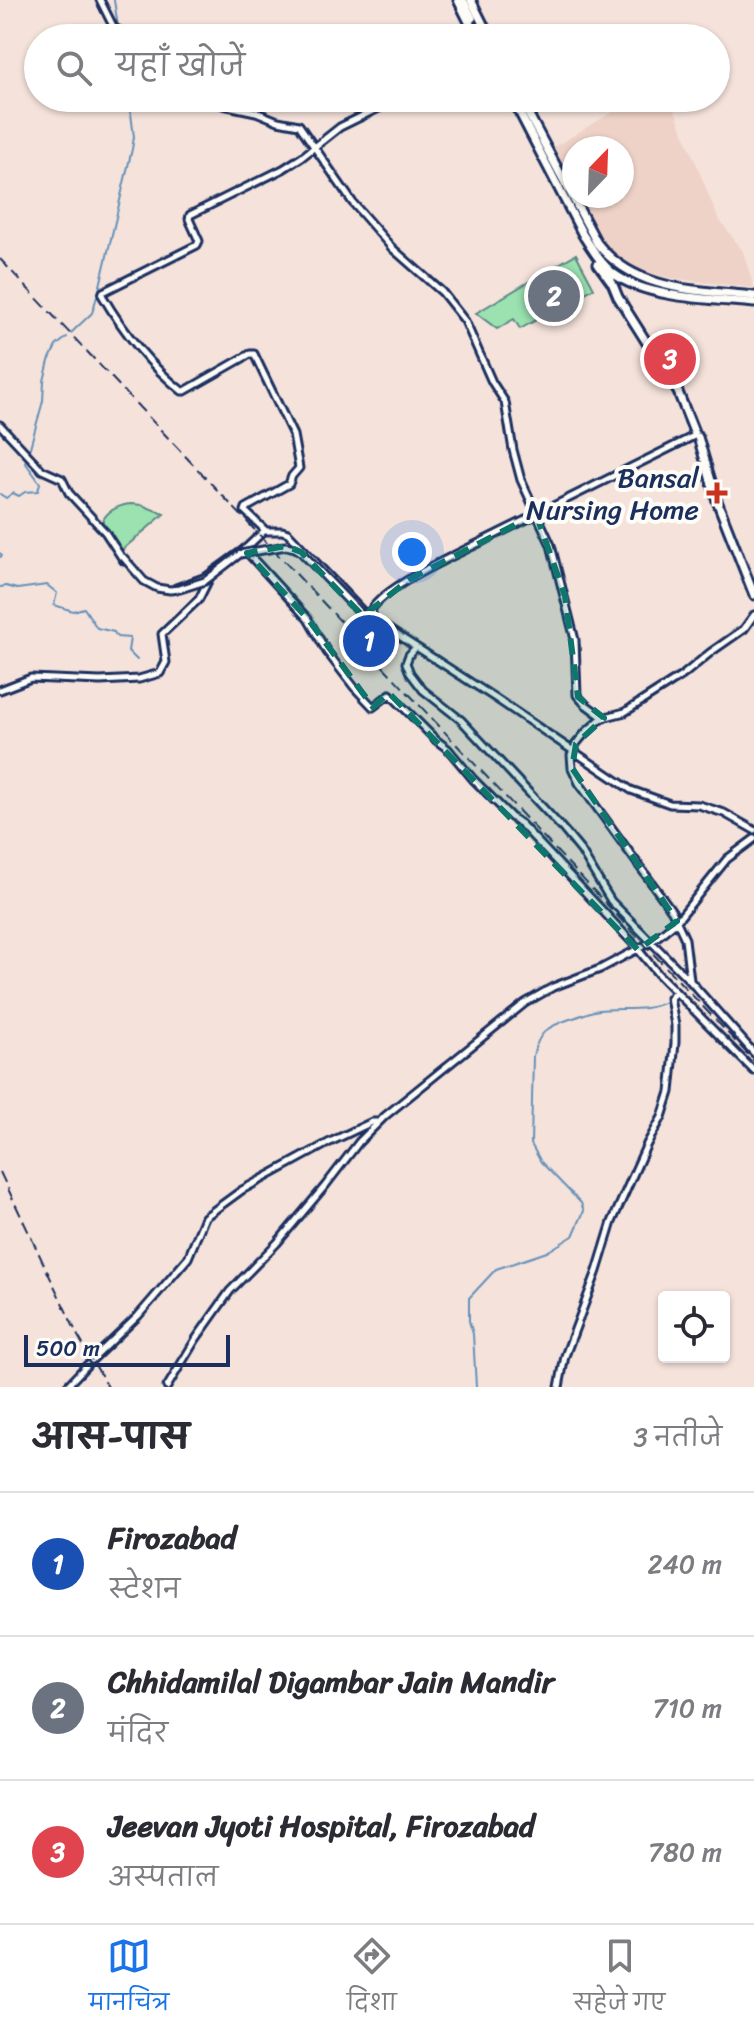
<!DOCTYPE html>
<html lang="hi">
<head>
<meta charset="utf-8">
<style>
	body { margin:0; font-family:Sriracha,"Playpen Sans Deva",sans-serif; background:#f2f2f3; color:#2b2b33 }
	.controls { position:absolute; right:24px; bottom:24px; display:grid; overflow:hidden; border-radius:8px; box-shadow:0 2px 6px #0004 }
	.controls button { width:72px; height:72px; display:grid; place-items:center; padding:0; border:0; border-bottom:2px solid #e1e1e2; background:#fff; color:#2b2b33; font:40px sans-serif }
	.compass { position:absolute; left:562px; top:136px; width:72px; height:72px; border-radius:50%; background:#fff; box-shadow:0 2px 6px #0004; rotate:23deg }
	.scale { position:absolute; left:24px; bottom:20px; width:206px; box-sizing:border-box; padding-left:8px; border:4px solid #1b2f5e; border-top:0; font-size:22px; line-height:28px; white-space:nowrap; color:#1b2f5e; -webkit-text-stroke:6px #fdfcf7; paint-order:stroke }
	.you { position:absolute; left:412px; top:552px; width:28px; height:28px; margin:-20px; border:6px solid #fff; border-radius:50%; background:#1a73e8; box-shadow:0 0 0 12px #1a73e833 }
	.badge { display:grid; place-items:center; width:52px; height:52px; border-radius:50%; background:#1a73e8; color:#fff; font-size:26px; font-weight:700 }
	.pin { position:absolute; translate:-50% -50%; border:4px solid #fff; box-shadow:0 2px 8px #0006 }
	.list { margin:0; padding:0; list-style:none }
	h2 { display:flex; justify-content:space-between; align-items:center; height:104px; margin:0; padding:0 32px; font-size:34px }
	h2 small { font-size:26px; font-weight:400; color:#7c7c81 }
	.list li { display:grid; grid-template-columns:52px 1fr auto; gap:24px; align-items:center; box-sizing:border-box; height:144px; padding:0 32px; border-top:2px solid #e1e1e2 }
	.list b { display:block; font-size:30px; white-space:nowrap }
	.list p { margin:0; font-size:26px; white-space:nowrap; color:#7c7c81 }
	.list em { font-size:26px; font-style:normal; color:#7c7c81 }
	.icon { flex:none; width:44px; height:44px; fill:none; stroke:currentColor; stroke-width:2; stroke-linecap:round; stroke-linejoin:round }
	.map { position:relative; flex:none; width:754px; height:1387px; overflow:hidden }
	.search { position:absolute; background:#fff; box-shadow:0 2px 6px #0004; left:24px; right:24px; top:24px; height:88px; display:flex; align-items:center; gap:20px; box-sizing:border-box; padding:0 28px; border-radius:44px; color:#7c7c81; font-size:30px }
	.sheet { height:536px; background:#fff }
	nav { display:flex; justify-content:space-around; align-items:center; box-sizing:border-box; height:112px; border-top:2px solid #e1e1e2; background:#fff; font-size:22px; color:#7c7c81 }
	nav a { display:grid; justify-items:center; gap:4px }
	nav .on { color:#1a73e8 }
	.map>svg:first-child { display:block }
	.built { fill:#efd2c7 }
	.green { fill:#9be2b0; stroke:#5b8887; stroke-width:2 }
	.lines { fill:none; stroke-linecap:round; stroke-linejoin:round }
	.stream { stroke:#6590b9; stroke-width:2 }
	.minor-casing { stroke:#1b2f5e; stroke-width:11 }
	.major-casing { stroke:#1b2f5e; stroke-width:13 }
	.minor { stroke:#fdfcf7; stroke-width:5 }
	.major { stroke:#fdfcf7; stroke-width:7 }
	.rail { stroke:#1b2f5e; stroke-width:2; stroke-dasharray:12 6; stroke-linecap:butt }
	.minor-bridge-casing { stroke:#1b2f5e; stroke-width:11; stroke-linecap:butt }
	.minor-bridge { stroke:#fdfcf7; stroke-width:5 }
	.marked { fill:#0f766e; fill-opacity:0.2; stroke:#0f766e; stroke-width:6; stroke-dasharray:16 10; stroke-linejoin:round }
	.poi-dot { fill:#c8321e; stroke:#fdfcf7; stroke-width:3 }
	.labels { text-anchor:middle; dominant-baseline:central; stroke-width:8; stroke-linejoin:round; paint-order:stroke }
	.poi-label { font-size:28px; fill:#1b2f5e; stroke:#fdfcf7; text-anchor:end }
</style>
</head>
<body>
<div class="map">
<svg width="754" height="1387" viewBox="0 0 754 1387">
	<rect width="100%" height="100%" fill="#f5e3db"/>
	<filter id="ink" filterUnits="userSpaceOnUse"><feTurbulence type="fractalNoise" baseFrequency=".0125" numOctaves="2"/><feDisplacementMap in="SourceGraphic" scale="16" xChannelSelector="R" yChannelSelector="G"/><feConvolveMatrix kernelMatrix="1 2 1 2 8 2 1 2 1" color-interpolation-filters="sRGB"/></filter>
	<g filter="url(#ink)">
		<path class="built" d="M636,98H670L718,218L743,251L754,288L669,278L646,272L625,263L600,239L578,196H622V148H574V189L552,148Z"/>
		<path class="green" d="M576,254L594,288L520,329L514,319L497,329L476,313Z
			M131,504L142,505L164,514L122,550L103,524V520C108,510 120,505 131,504Z"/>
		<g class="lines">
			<path class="stream" d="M114,0L118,27
				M71,333L92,313L99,290L132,149L134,137L129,98
				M29,451L43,401L44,381L49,361L56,346L67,337
				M0,494L6,498L13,493L19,496L25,492L38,491L40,483L25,462L27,457
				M0,553L2,556L0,557
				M0,587L6,586L17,589L47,585L57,593L54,605L73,611L84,608L97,628L114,632L117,637L130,638L128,651L137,660
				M686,984L688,983
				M476,1387L473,1334L469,1321V1298L496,1269L547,1252L573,1236L584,1211L581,1203L541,1162L531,1144L533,1056C539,1031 547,1027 570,1019C578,1017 586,1013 594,1011C618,1006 645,1014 667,1001"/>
			<g class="minor-casing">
				<path id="minor" d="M100,0L114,28L134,38
					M208,98L223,105L256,112L278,121L299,125L353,203L392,248L442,292L465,321L492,382L505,402L513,450L521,480L551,545L575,640L577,695L585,704L604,718
					M0,425L42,470L62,479L69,493L105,532L124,561
					M694,436C624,471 554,505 485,540C456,555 388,584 371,610L373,617L376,621L495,698L631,790L670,804L699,805L724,813L754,830
					M244,549L308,619L327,652L354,687L373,707L390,694L436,740L448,749L473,779L511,817L521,824L632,942L658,974L754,1071
					M176,588L206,577L246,548L264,531
					M371,614H367L363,612L288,533L282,531H266L245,511L246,508L289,484L292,476L299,468L293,435L254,354H250L185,391H182C148,364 123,331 102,295L103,292L197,245L199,241L189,219L190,215L283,169L302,157L340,127L399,98
					M362,615L370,622L376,621
					M416,647L409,655L406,663L410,673L423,690L461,720L562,828L581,851L611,901L690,981L754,1053
					M0,690L31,678L100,681L139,679L160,673L166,662L162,634L199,599L210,577
					M690,980L685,939L672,911L579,783L572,768L571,755L576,744L586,732L602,718L625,712L683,675L711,652L744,629L754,615
					M92,1360L138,1316L188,1258L205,1217L242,1190L330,1142L372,1122H379
					M66,1387L87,1365
					M167,1387L196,1339L230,1291L277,1243L325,1186L359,1142L385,1116L525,1003L553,987L600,969L651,942L677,921L727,859L754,839
					M559,1387L565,1356L597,1271L612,1222L647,1144L662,1117L670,1092L675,1043V1025L670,998L676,992"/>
			</g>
			<g class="major-casing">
				<path id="major" d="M458,0L477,38
					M463,0L472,18
					M471,0L490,38
					M512,98L583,235C592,249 601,264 614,274C648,299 713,299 754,303
					M520,98L597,243C635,292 698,290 754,296
					M598,264L611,282
					M611,280L618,297L678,392L694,432
					M698,437L717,501L754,595"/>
			</g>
			<use href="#minor" class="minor"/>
			<use href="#major" class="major"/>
			<path class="rail" d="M0,259L754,1061
				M0,1172L78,1336L108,1387"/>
			<g class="minor-bridge-casing">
				<path id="minor-bridge" d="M123,557L144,581L157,588L170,590L180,589L205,581L240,554L286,546L295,548L301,552L362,615"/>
			</g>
			<use href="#minor-bridge" class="minor-bridge"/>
		</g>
	</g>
	<path class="marked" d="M536,514L565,596L578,697L604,718L576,744L572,768L677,921L638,950L389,693L373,707L308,619L247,553L286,546L301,552L363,616L410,579Z"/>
	<path class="poi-dot" d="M713 481h8v8h8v8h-8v8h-8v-8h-8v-8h8z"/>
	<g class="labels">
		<g class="poi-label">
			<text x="699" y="477">Bansal<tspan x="699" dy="32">Nursing Home</tspan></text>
		</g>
	</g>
</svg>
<div class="controls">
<button><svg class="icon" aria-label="locate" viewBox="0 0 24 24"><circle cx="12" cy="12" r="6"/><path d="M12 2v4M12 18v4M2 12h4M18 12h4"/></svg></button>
</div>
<svg class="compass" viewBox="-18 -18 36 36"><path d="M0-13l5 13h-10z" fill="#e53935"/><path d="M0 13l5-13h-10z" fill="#7c7c81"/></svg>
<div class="scale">500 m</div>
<div class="you"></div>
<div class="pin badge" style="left:369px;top:641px;background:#1a4fb4">1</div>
<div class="pin badge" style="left:554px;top:296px;background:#6b7280">2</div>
<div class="pin badge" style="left:670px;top:359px;background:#e0444e">3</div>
<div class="search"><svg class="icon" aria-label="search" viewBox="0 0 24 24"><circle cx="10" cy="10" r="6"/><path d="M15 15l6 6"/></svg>यहाँ खोजें</div>
</div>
<section class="sheet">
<h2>आस-पास<small>3 नतीजे</small></h2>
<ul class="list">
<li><span class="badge" style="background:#1a4fb4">1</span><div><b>Firozabad</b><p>स्टेशन</p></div><em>240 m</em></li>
<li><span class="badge" style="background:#6b7280">2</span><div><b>Chhidamilal Digambar Jain Mandir</b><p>मंदिर</p></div><em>710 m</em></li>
<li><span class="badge" style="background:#e0444e">3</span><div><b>Jeevan Jyoti Hospital, Firozabad</b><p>अस्पताल</p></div><em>780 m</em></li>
</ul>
</section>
<nav>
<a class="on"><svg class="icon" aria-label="map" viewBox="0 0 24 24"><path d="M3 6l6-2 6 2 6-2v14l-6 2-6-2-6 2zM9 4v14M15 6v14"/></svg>मानचित्र</a>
<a><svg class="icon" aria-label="directions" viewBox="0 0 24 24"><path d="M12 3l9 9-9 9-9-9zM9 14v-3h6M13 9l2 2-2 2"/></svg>दिशा</a>
<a><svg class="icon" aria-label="saved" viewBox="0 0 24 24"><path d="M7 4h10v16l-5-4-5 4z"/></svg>सहेजे गए</a>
</nav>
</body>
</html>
